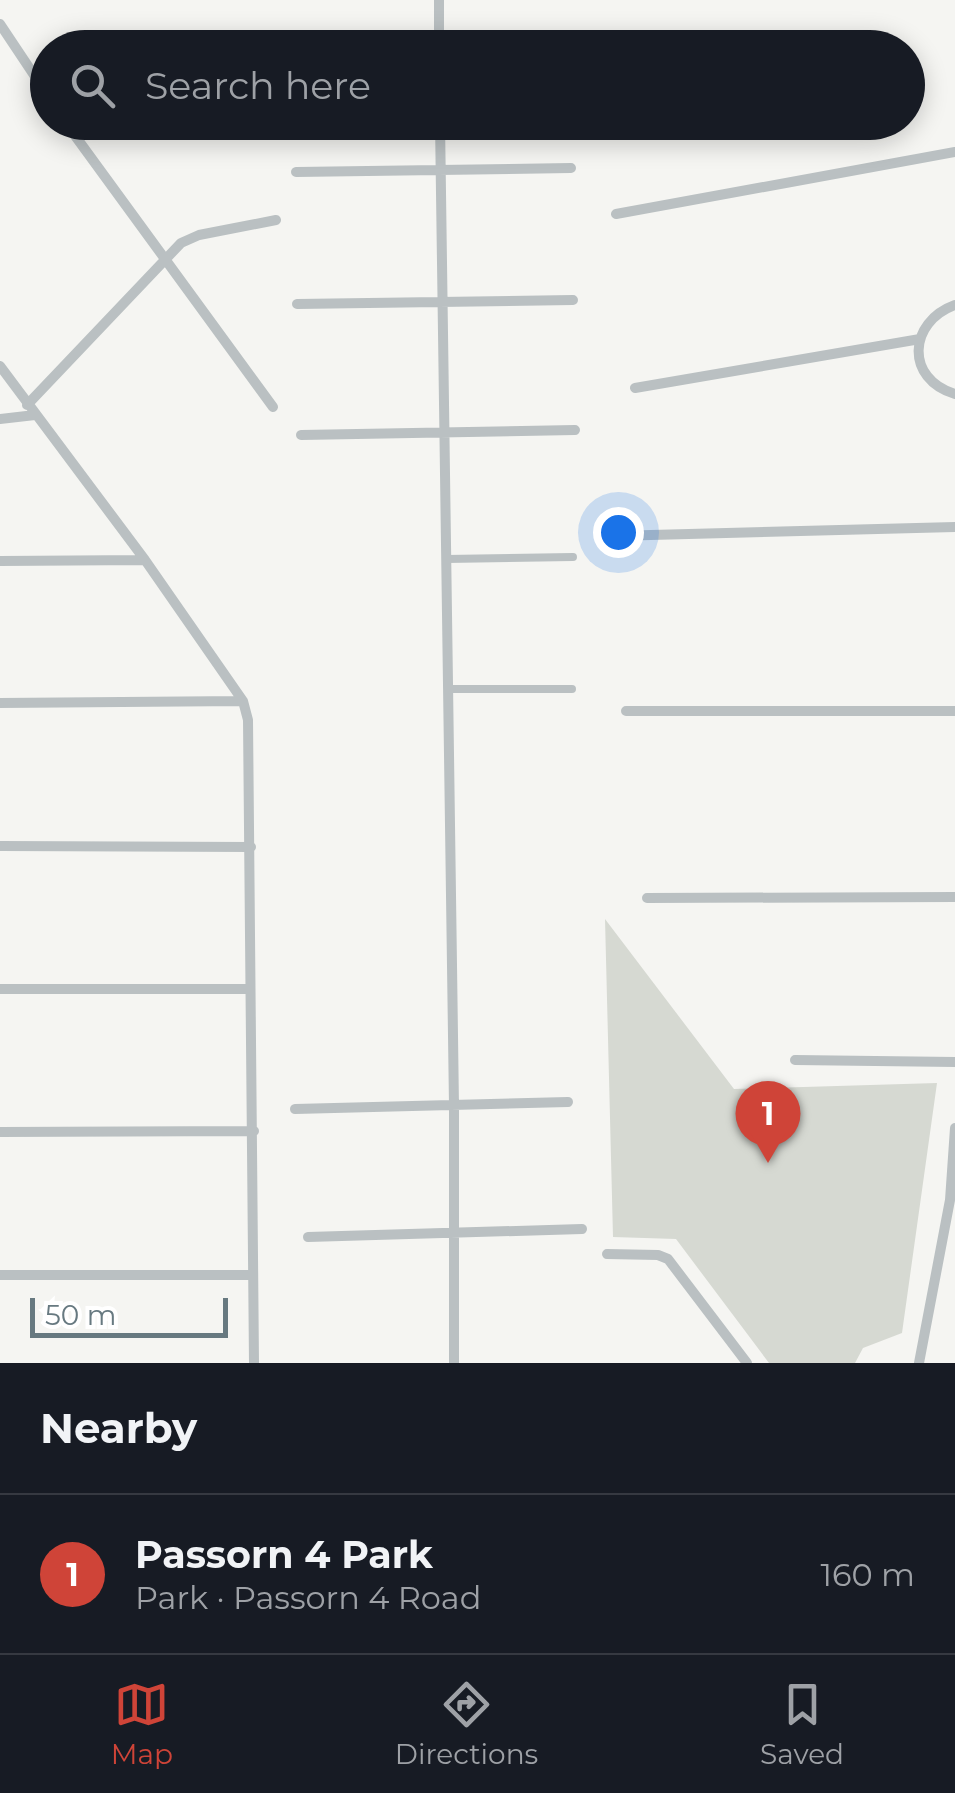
<!DOCTYPE html>
<html lang="en">
<head>
<meta charset="utf-8">
<style>
	body { margin:0; font-family:Montserrat,sans-serif; background:#242831; color:#f1f3f6 }
	.scale { position:absolute; left:30px; bottom:25px; width:198px; box-sizing:border-box; padding-left:10px; border:5px solid #677980; border-top:0; font-size:28px; line-height:35px; white-space:nowrap; color:#677980; -webkit-text-stroke:8px #fff; paint-order:stroke }
	.you { position:absolute; left:618px; top:532px; width:35px; height:35px; margin:-25px; border:8px solid #fff; border-radius:50%; background:#1a73e8; box-shadow:0 0 0 15px #1a73e833 }
	.badge { display:grid; place-items:center; width:65px; height:65px; border-radius:50%; background:#cf4438; color:#fff; font-size:32px; font-weight:700 }
	.pin { position:absolute; translate:-50% -82px; filter:drop-shadow(0 2px 5px #0008) }
	.pin::after { content:''; position:absolute; top:52px; width:35px; height:30px; background:inherit; clip-path:polygon(0 0,100% 0,50% 100%) }
	.list { margin:0; padding:0; list-style:none }
	h2 { display:flex; justify-content:space-between; align-items:center; height:130px; margin:0; padding:0 40px; font-size:42px }
	h2 small { font-size:32px; font-weight:400; color:#9ea1a6 }
	.list li { display:grid; grid-template-columns:65px 1fr auto; gap:30px; align-items:center; box-sizing:border-box; height:160px; padding:0 40px; border-top:2px solid #363941 }
	.list b { display:block; font-size:38px; white-space:nowrap }
	.list p { margin:0; font-size:32px; white-space:nowrap; color:#9ea1a6 }
	.list em { font-size:32px; font-style:normal; color:#9ea1a6 }
	.icon { flex:none; width:55px; height:55px; fill:none; stroke:currentColor; stroke-width:2; stroke-linecap:round; stroke-linejoin:round }
	.map { position:relative; flex:none; width:955px; height:1363px; overflow:hidden }
	.search { position:absolute; background:#171b24; box-shadow:0 5px 25px #0003; left:30px; right:30px; top:30px; height:110px; display:flex; align-items:center; gap:25px; box-sizing:border-box; padding:0 35px; border-radius:55px; color:#9ea1a6; font-size:38px }
	.sheet { height:290px; background:#171b24 }
	nav { display:flex; justify-content:space-around; align-items:center; box-sizing:border-box; height:140px; border-top:2px solid #363941; background:#171b24; font-size:28px; color:#9ea1a6 }
	nav a { display:grid; justify-items:center; gap:5px }
	nav .on { color:#cf4438 }
	.map>svg:first-child { display:block }
	.green { fill:#d6d9d2 }
	.lines { fill:none; stroke-linecap:round; stroke-linejoin:round }
	.lane { stroke:#bac0c2; stroke-width:8 }
	.street { stroke:#bac0c2; stroke-width:10 }
</style>
</head>
<body>
<div class="map">
<svg width="955" height="1363" viewBox="0 0 955 1363">
	<rect width="100%" height="100%" fill="#f5f5f2"/>
	<path class="green" d="M605,919L734,1089L937,1083L902,1333L863,1348L855,1363H769L676,1239L613,1237Z"/>
	<g class="lines">
		<path class="lane" d="M446,559L573,557
			M449,689H572"/>
		<path class="street" d="M439,0V48
			M0,24L48,96
			M295,42L568,39
			M65,122L273,407
			M440,122L454,1106V1363
			M296,172L571,168
			M616,214L955,152
			M297,304L573,300
			M955,305C908,322 905,379 955,394
			M0,366L145,560L243,701L248,720L254,1363
			M635,388L920,339
			M27,405L181,243L199,235L276,220
			M0,419L35,415
			M301,435L575,430
			M613,536L955,527
			M0,561L145,560
			M0,703L243,701
			M626,711H955
			M0,846L251,847
			M647,898L955,897
			M0,989H250
			M795,1060L955,1062
			M295,1109L568,1102
			M0,1132L254,1131
			M308,1237L582,1229
			M607,1254L658,1255L668,1259L747,1363
			M0,1275H253
			M919,1363L950,1200L955,1128"/>
	</g>
</svg>
<div class="scale">50 m</div>
<div class="you"></div>
<div class="pin badge" style="left:768px;top:1163px">1</div>
<div class="search"><svg class="icon" aria-label="search" viewBox="0 0 24 24"><circle cx="10" cy="10" r="6"/><path d="M15 15l6 6"/></svg>Search here</div>
</div>
<section class="sheet">
<h2>Nearby<small></small></h2>
<ul class="list">
<li><span class="badge">1</span><div><b>Passorn 4 Park</b><p>Park · Passorn 4 Road</p></div><em>160 m</em></li>
</ul>
</section>
<nav>
<a class="on"><svg class="icon" aria-label="map" viewBox="0 0 24 24"><path d="M3 6l6-2 6 2 6-2v14l-6 2-6-2-6 2zM9 4v14M15 6v14"/></svg>Map</a>
<a><svg class="icon" aria-label="directions" viewBox="0 0 24 24"><path d="M12 3l9 9-9 9-9-9zM9 14v-3h6M13 9l2 2-2 2"/></svg>Directions</a>
<a><svg class="icon" aria-label="saved" viewBox="0 0 24 24"><path d="M7 4h10v16l-5-4-5 4z"/></svg>Saved</a>
</nav>
</body>
</html>
